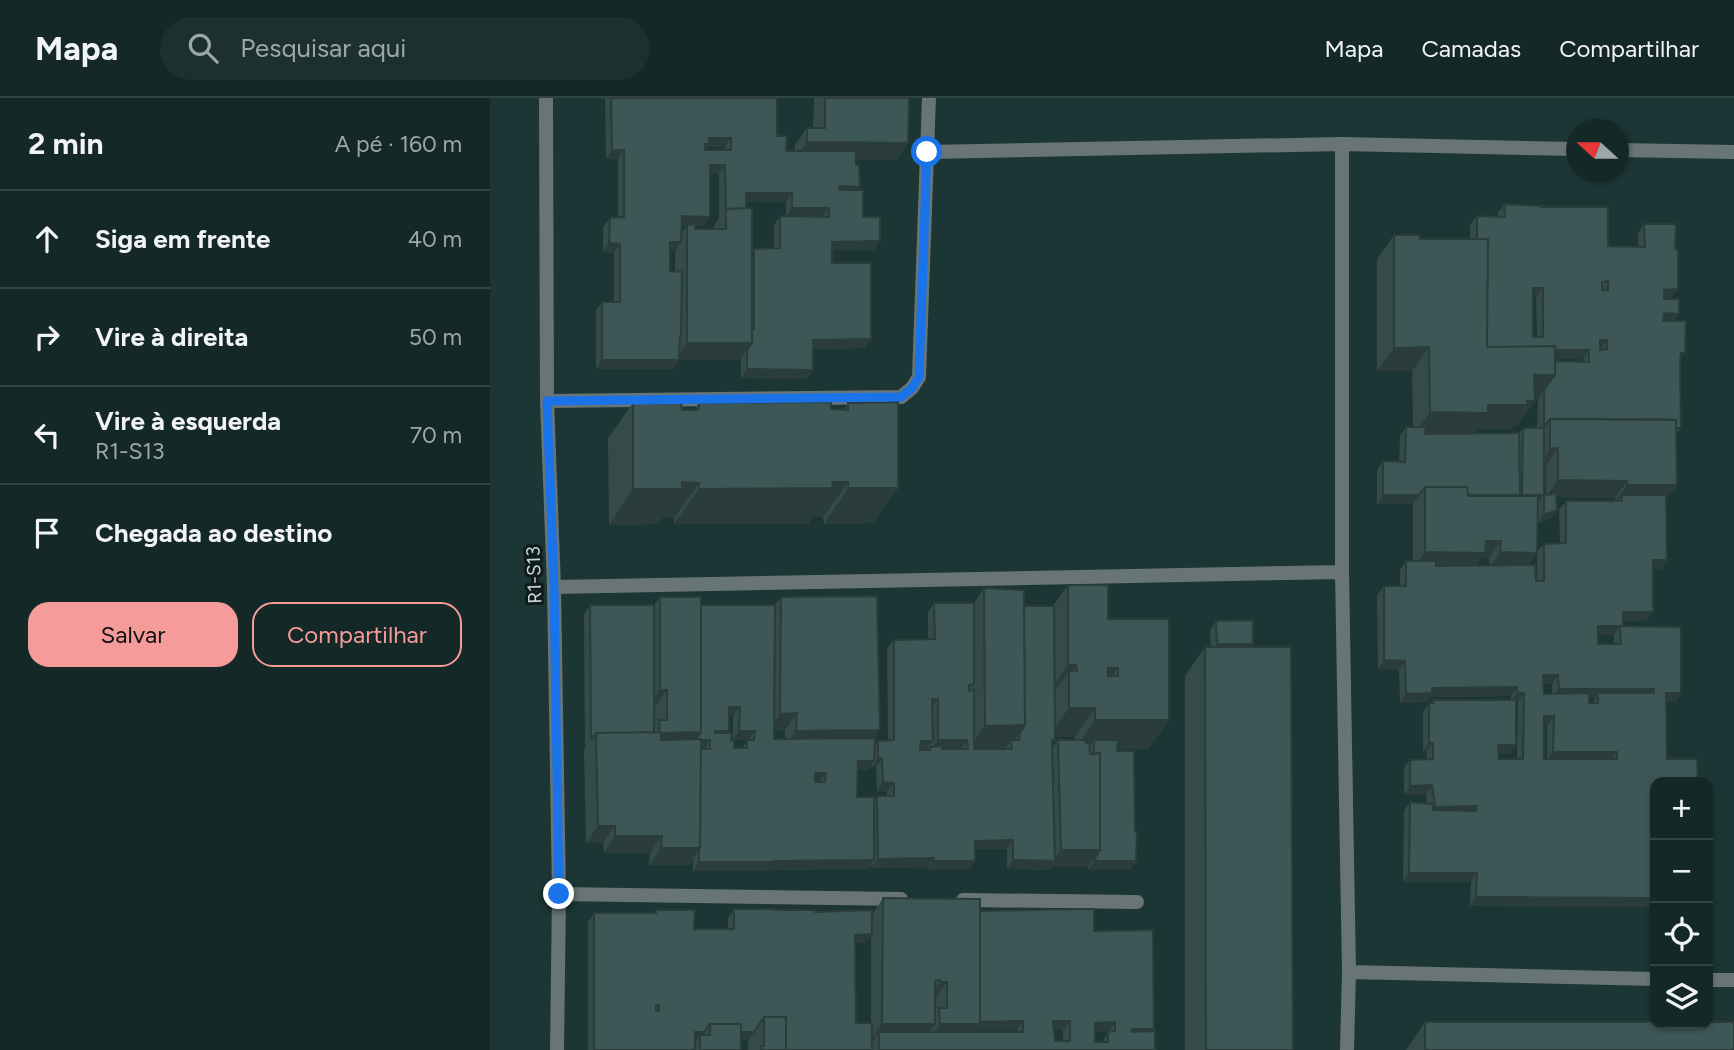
<!DOCTYPE html>
<html lang="pt">
<head>
<meta charset="utf-8">
<style>
	body { margin:0; font-family:Figtree,sans-serif; background:#1d3030; color:#f1f3f6 }
	.controls { position:absolute; right:21px; bottom:21px; display:grid; overflow:hidden; border-radius:14px; box-shadow:0 2px 5px #0004 }
	.controls button { width:63px; height:63px; display:grid; place-items:center; padding:0; border:0; border-bottom:2px solid #334445; background:#142828; color:#f1f3f6; font:35px sans-serif }
	.compass { position:absolute; left:1076px; top:21px; width:63px; height:63px; border-radius:50%; background:#142828; box-shadow:0 2px 5px #0004; rotate:291deg }
	.stop { position:absolute; width:21px; height:21px; margin:-16px; border:5px solid #1a73e8; border-radius:50%; background:#fff }
	.stop.end { background:#1a73e8; border-color:#fff; box-shadow:0 2px 7px #0008 }
	.list { margin:0; padding:0; list-style:none }
	h2 { display:flex; justify-content:space-between; align-items:center; height:91px; margin:0; padding:0 28px; font-size:30px }
	h2 small { font-size:23px; font-weight:400; color:#9da6a8 }
	.list li { display:grid; grid-template-columns:46px 1fr auto; gap:21px; align-items:center; box-sizing:border-box; height:98px; padding:0 28px; border-top:2px solid #334445 }
	.list b { display:block; font-size:26px; white-space:nowrap }
	.list p { margin:0; font-size:23px; white-space:nowrap; color:#9da6a8 }
	.list em { font-size:23px; font-style:normal; color:#9da6a8 }
	.actions { display:flex; gap:14px; padding:21px 28px }
	.actions a { flex:1; padding:16px 0; border:2px solid #f59b99; border-radius:21px; text-align:center; font-size:24px; color:#f59b99 }
	.actions .main { background:#f59b99; color:#111 }
	.icon { flex:none; width:38px; height:38px; fill:none; stroke:currentColor; stroke-width:2; stroke-linecap:round; stroke-linejoin:round }
	.map { position:relative; flex:none; width:1244px; height:952px; overflow:hidden }
	header { display:flex; align-items:center; gap:42px; box-sizing:border-box; height:98px; padding:0 35px; background:#142828; border-bottom:2px solid #334445 }
	header strong { font-size:33px }
	nav { display:flex; gap:38px; margin-inline-start:auto; font-size:24px }
	.search { width:490px; height:63px; background:#1d3030; display:flex; align-items:center; gap:18px; box-sizing:border-box; padding:0 24px; border-radius:38px; color:#9da6a8; font-size:26px }
	main { display:flex }
	aside { flex:1; background:#142828 }
	.map>svg:first-child { display:block }
	.lines { fill:none; stroke-linecap:round; stroke-linejoin:round }
	.minor { stroke:#697575; stroke-width:14 }
	.wall { fill:#344b4a; fill-rule:evenodd }
	.shaded-wall { fill:#2a3d3c }
	.building { fill:#3c5756; stroke:#2a3d3c; stroke-width:2; fill-rule:evenodd }
	.route { stroke:#1a73e8; stroke-width:9 }
	.labels { text-anchor:middle; dominant-baseline:central; stroke-width:6; stroke-linejoin:round; paint-order:stroke }
	.street-label { font-size:19px; fill:#c9d8d7; stroke:#0f1b1a }
</style>
</head>
<body>
<header>
<strong>Mapa</strong>
<div class="search"><svg class="icon" aria-label="search" viewBox="0 0 24 24"><circle cx="10" cy="10" r="6"/><path d="M15 15l6 6"/></svg>Pesquisar aqui</div>
<nav><a>Mapa</a><a>Camadas</a><a>Compartilhar</a></nav>
</header>
<main>
<aside>
<h2>2 min<small>A pé · 160 m</small></h2>
<ul class="list">
<li><svg class="icon" aria-label="ahead" viewBox="0 0 24 24"><path d="M12 20V5M6 11l6-6 6 6"/></svg><div><b>Siga em frente</b></div><em>40 m</em></li>
<li><svg class="icon" aria-label="right" viewBox="0 0 24 24"><path d="M7 20v-9h11M14 6l5 5-5 5"/></svg><div><b>Vire à direita</b></div><em>50 m</em></li>
<li><svg class="icon" aria-label="left" viewBox="0 0 24 24"><path d="M17 20v-9H6M10 6l-5 5 5 5"/></svg><div><b>Vire à esquerda</b><p>R1-S13</p></div><em>70 m</em></li>
<li><svg class="icon" aria-label="arrive" viewBox="0 0 24 24"><path d="M6 21V4h12l-3 4 3 4H6"/></svg><div><b>Chegada ao destino</b></div></li>
</ul>
<div class="actions"><a class="main">Salvar</a><a>Compartilhar</a></div>
</aside>
<div class="map">
<svg width="1244" height="952" viewBox="0 0 1244 952">
	<rect width="100%" height="100%" fill="#1b3635"/>
	<g class="lines">
		<path class="minor" d="M56,0L57,303L64,489L69,796L67,952
			M852,46V474L859,874L857,952
			M1128,52L1244,54
			M437,54L852,46L1086,51
			M57,303L411,299L422,290L429,279L439,0
			M64,489L852,474
			M69,796L411,801
			M473,802L647,804
			M859,874L1165,881
			M1218,882H1244"/>
	</g>
	<path class="wall" d="M115,0H287V38L296,53H305V47L317,30H323L324,0H419L418,45L406,62H366L370,89L368,92L373,119L384,152H342V165L375,250L323,251V272L317,281L251,280V261L189,262L183,271H106V212L112,204H124V155L113,154V129L120,120L128,119V61H116ZM218,49H235V52H215ZM220,76H229V120L224,128V131H205V127L214,128ZM256,104H296V118H290L284,127V150L264,151L262,154ZM192,127H197L191,135ZM180,153H185V174L180,173Z
		M1014,106L1052,109L1118,148L1148,149V135L1154,126L1181,200H1174L1184,223L1190,262L1191,330L1186,336L1187,387L1176,401L1177,462L1171,471H1163L1156,523H1133V528L1191,595L1185,604H1177L1165,684V809L980,808L981,784H913L914,713L920,704L937,706L936,696L914,697V670L920,662L937,661V653H933V614L939,605H941L943,602H1021V598L940,599L936,604L910,605L909,572L888,571L887,497L894,488H910V472L916,463H923V406H887V372L893,363H909L910,338L916,329H923L922,273H887V161L904,137L930,141H980V127L987,118L1008,119V115ZM1043,199H1046L1047,239H1043ZM1065,261H1093V263H1065ZM1045,301H1048L1047,330H1033L1029,335L984,336L987,331H1021L1024,327H1028L1045,303ZM1054,367H1056V397H1054ZM1066,399L1125,400V403H1076L1069,412L1070,445L1054,446L1047,454V483H1046L1038,467L1047,455V426L1060,421L1067,412ZM991,460H999V468H986ZM1108,537H1124V546H1108ZM1054,586H1062V596H1054ZM1099,600H1105L1102,605H1099ZM1026,604H1028L1027,661H1009V656H1020ZM1054,627H1057V661H1054Z
		M143,305L192,312H204L209,305L353,312L358,305L408,390L383,425L334,426L333,419H322L318,426H184V420H172L167,426L119,427L118,340Z
		M578,487L618,521L679,622L658,651H627L645,733L646,763L640,772H598V769H561L559,772L517,771V751H485L479,772H437L438,769L381,770V766L378,771L279,772L278,773H203V761L199,767H159L160,755H114L113,745H96L94,652L95,650L94,516L100,507H164L170,499L211,507H285L291,499L385,640V648L388,643H398L397,550L404,542L438,541V514L444,505H484L494,490L534,508H563ZM239,618H243V642H241L238,635L239,633ZM295,632V641H284V633ZM565,639H585V642H568L562,650V646L565,642ZM244,642H258L252,650H244ZM382,667V669H386L387,693L397,694V698H387L384,703L367,699L368,672H378Z
		M726,523L760,549L803,952H695V578L715,549H721L720,532Z
		M393,800L490,813L604,833L663,934L665,952H383V943L382,952H258V943H251V952H98V824L104,815H164L166,812L204,831H238V820L244,811L382,817ZM381,837V925H366L365,845H375ZM486,932H527V934H485ZM564,932H573V943H565ZM619,933L612,944H605V934Z
		M935,924L1244,952H916Z"/>
	<path class="shaded-wall" d="M219,40H241L235,49H218L213,55H209Z
		M317,44L418,45L406,62L305,61Z
		M122,52H134L128,61H116Z
		M220,67H235L229,76H214Z
		M349,88L370,89L364,98L343,97Z
		M256,95H302L296,104H250Z
		M302,110H339L333,118L296,119Z
		M192,118L220,119L214,128L185,127Z
		M390,143L384,152H336L342,144Z
		M180,144H191L185,153H174Z
		M119,145L130,146L124,155L113,154Z
		M1043,190H1053L1046,199H1037Z
		M1188,191L1181,200L1168,201L1174,192Z
		M1174,215L1189,216L1183,225L1167,224Z
		M381,241L375,250L317,251L323,242Z
		M1110,242H1117L1111,251H1103Z
		M197,245H262L250,262H185Z
		M939,249L922,273H887L904,250Z
		M1053,252H1099L1093,261H1046Z
		M112,262H189L183,271H106Z
		M257,271L323,272L317,281L251,280Z
		M1044,277H1065L1048,301H1028Z
		M1045,303L1028,327H1024L1021,331H987L982,339L923,338L940,314Z
		M1068,350L1056,367L1048,368L1060,351Z
		M1068,382L1137,383L1125,400L1056,399Z
		M192,384L209,385L184,420H172L167,426L119,427L143,391Z
		M342,384H358L333,419H322L318,426H184L209,391Z
		M1137,387H1187L1175,404L1132,397L1127,404H1125Z
		M358,390H408L383,425L334,426Z
		M893,397H929L923,406H887Z
		M1032,397H1054L1047,406H1025Z
		M1067,412L1060,421L1047,426L1054,417Z
		M996,443H1011L999,460H991L983,472L923,471L935,454Z
		M1010,454L1047,455L1035,472L998,471Z
		M1163,462H1177L1171,471H1157Z
		M1133,514H1163L1156,523H1127Z
		M1108,528H1130L1124,537H1102Z
		M727,546H763L757,554L721,555Z
		M894,562L915,563L909,572L888,571Z
		M578,567H586L579,578V573L562,596H558Z
		M618,570H628L608,598Z
		M1053,577H1068L1062,586H1047Z
		M1027,589L1021,598L940,599L936,604L910,605L916,596L942,590Z
		M1069,591H1164L1157,600L1108,595L1105,600L1062,599Z
		M170,592H177L165,609H158Z
		M1027,595H1034L1028,604H1021Z
		M1176,595H1191L1185,604H1170Z
		M442,601H448L442,610Z
		M239,609H250L243,618H233Z
		M579,610H605L585,639H558Z
		M307,615L295,632L278,633L290,616Z
		M1054,618H1064L1057,627L1047,626Z
		M605,622H679L658,651H604V642L598,651H585Z
		M535,627L522,646L521,642L515,651H478L495,628Z
		M390,632L378,649L295,650L306,633Z
		M225,633H239L233,642H218Z
		M249,633H265L258,642H243Z
		M211,634L199,651H159L171,635Z
		M212,642H220L214,651H206Z
		M448,642H477L471,651H442Z
		M431,643H443L436,651H425Z
		M939,644L943,645L937,653H933Z
		M1008,647H1026L1020,656H1002Z
		M1063,654H1127L1121,663H1057Z
		M388,660L392,661L386,669H382Z
		M368,663H384L378,672H362Z
		M325,675H336L329,684H319Z
		M393,684L404,685L397,694L387,693Z
		M942,687L936,696L914,697L920,688Z
		M987,708L980,717L938,718L945,709Z
		M108,728H125L113,745H96Z
		M125,738H172L160,755H114Z
		M523,742L517,751L479,752L485,743Z
		M171,750H210L199,767H159Z
		M571,752H610L598,769H561L559,772L517,771L523,762L563,763Z
		M444,760L438,769L381,770L388,761Z
		M384,762L378,771L279,772L278,773H203L209,764Z
		M443,763H485L479,772H437Z
		M605,763H646L640,772H598Z
		M919,775H987L981,784H913Z
		M986,799L1165,800V809L980,808Z
		M382,836L375,845H359L365,837Z
		M450,884H457L445,901H438Z
		M533,923L527,932H486L479,943H438L450,926L485,924Z
		M563,923H580L573,932H557Z
		M625,924L619,933L598,934L605,925Z
		M392,926H445L433,943L389,934L383,943H380Z
		M642,931H664L658,940H636Z
		M205,934H214L210,940V937L206,943H199Z
		M220,934H264L258,943H216L220,937Z"/>
	<path class="building" d="M121,0H287V38H297L296,53H366V67H369L370,89L349,88L350,92H373V119H390V143L342,144V165H381V241L323,242V272L257,271V252L262,245V231H264V151L290,150V118L339,119V110H302V95H256V110L236,111L235,67H220V119L192,118L191,144H180V173L192,174L191,238H190L189,262H112V204H130V146L119,145L120,120L134,119V52H122ZM219,40H241V52H215V46H219Z
		M335,0H419L418,45L317,44V30H335Z
		M1014,106L1053,108L1052,109H1118V148L1155,149L1154,126H1186L1185,151H1188V191L1174,192V201H1189V216L1174,215L1173,223H1196L1195,255H1191L1190,264L1191,330H1186V322L1164,321H1060L1054,329V292L1065,277V263L1099,264V252H1065V248L997,249L998,141H987V118L1015,119ZM1118,183V192H1112V184ZM1043,190H1053V239H1043ZM1110,242H1117V251L1110,252Z
		M262,110V245H197V127L205,126V131H236V111Z
		M904,137H930V141H998L997,249L1065,248V277H1044L1045,303H1037L1038,307H998V315L940,314L939,249L904,250Z
		M341,304V311L358,312V305L408,304V390H358V384H342L343,390L209,391V385L192,384V391H143V305H191L192,312H208L209,305Z
		M1060,321L1186,322L1187,387H1137V383L1068,382V350L1060,351Z
		M916,329H936L935,336L1029,335L1030,397H978L977,389H935L929,397H893V363L915,364Z
		M1033,330H1054V397L1066,396L1067,412L1054,417V397H1032Z
		M935,389H977L978,398H1048L1047,455L1010,454L1011,443H996L995,455L935,454Z
		M1132,397H1176L1177,462H1163V514H1133V528H1108V546H1131L1130,528L1191,529V595H1176L1177,661H1207L1208,684H1165V800L986,799L987,775H919L920,704L943,706V712L986,713L987,708L945,709L942,687L920,688V662L943,661V645L939,644V605H943V602H1026V647H1008L1009,661H1033L1034,595H1027V589L942,590V595L916,596L915,563L894,562V488H916V463H946V468L1045,467L1046,483H1054V446L1076,445V403H1132ZM1053,577H1068L1069,591H1164V595H1108V605H1099V595L1054,596ZM1054,618H1064L1063,654H1127V661H1054Z
		M578,487H618V521H679V622H605V610H579V573H587L586,567H578ZM618,570H628V578H618Z
		M494,490L534,492L535,627L495,628Z
		M387,498L390,632L306,633L307,615L290,616L291,499Z
		M170,499H211V634L171,635V642L211,641L210,750H171L172,738H125V728H108L106,635L170,634L169,622H177V592H170Z
		M444,505H484V586L479,587V593L484,592V651H522L521,642H529L530,635L535,627L534,508H564L565,642H562V650L565,763L523,762V742L485,743V763H443L444,760L388,761L387,698H404V685L393,684L392,661L388,660V643L404,642V542L445,541ZM442,601H448V642H477L478,651H452V648L440,649V652H430L431,643H443Z
		M100,507H164V634L106,635L101,641Z
		M211,507H285L284,641L385,640L384,663H368L367,699H384V762L284,763V764H209V752L210,750L211,641H206L211,634ZM239,609H250L249,633H265L264,642H257V650H244V642H241L242,635H225V633H239ZM212,642H220V651H212ZM325,675H336L335,684H325Z
		M763,522V546H727L726,523Z
		M715,549H801L803,952H716Z
		M568,642H595L596,645H599L600,656L610,655V752H571Z
		M604,642H628L627,653H644L645,733H647L646,763H605V760L610,752V655L604,656Z
		M393,800L490,801V926H450L449,910H457V884H450V882L445,883V926H392Z
		M244,811H285V812H325V814L382,812V836L365,837L366,925H382V952H296V919H274L264,934H251V926H220L214,934H205V952H104V815H166V812H205L204,831H244ZM166,907H169V913L166,912Z
		M604,811V833L663,832L664,931H642V934L665,933V952H389V934H533V923L490,924V813ZM563,923H580V943H565ZM625,924V933L618,934V944H605V925Z
		M274,919H296V952H271V948H274Z
		M935,924H1165V926H1218V924H1244V952H935Z
		M220,926H251V952H210V937H220Z"/>
	<g class="lines">
		<path class="route" d="M69,796L64,489L57,303L411,299L422,290L429,279L437,54"/>
	</g>
	<g class="labels">
		<g class="street-label">
			<text transform="translate(44 477) rotate(-92)">R1-S13</text>
		</g>
	</g>
</svg>
<div class="controls">
<button>+</button>
<button>−</button>
<button><svg class="icon" aria-label="locate" viewBox="0 0 24 24"><circle cx="12" cy="12" r="6"/><path d="M12 2v4M12 18v4M2 12h4M18 12h4"/></svg></button>
<button><svg class="icon" aria-label="layers" viewBox="0 0 24 24"><path d="M12 4l9 5-9 5-9-5zM3 14l9 5 9-5"/></svg></button>
</div>
<svg class="compass" viewBox="-18 -18 36 36"><path d="M0-13l5 13h-10z" fill="#e53935"/><path d="M0 13l5-13h-10z" fill="#9da6a8"/></svg>
<div class="stop" style="left:437px;top:54px"></div>
<div class="stop end" style="left:69px;top:796px"></div>
</div>
</main>
</body>
</html>
